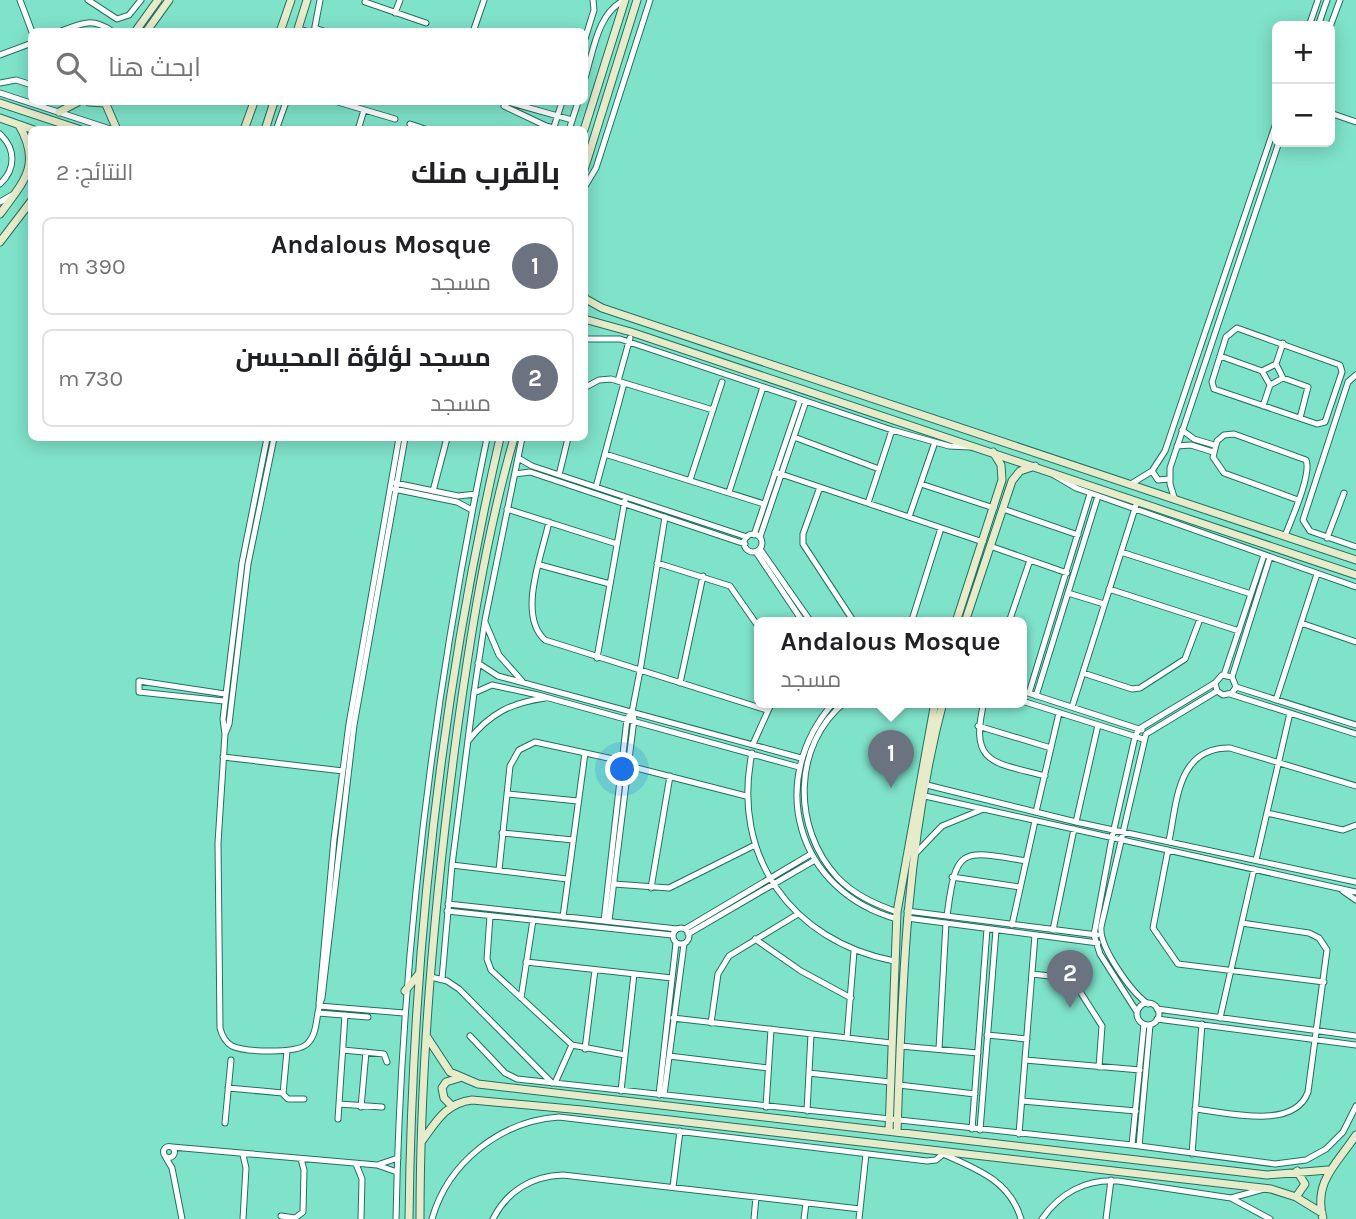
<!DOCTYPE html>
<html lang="ar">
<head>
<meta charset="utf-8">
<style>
	body { margin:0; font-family:Karla,Cairo,sans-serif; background:#f2f2f2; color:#202124; direction:rtl }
	.controls { position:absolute; right:21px; top:21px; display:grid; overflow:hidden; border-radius:10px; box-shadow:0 4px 18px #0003 }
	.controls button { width:63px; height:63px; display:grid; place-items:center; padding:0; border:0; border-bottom:2px solid #e0e0e0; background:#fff; color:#202124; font:35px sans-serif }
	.you { position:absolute; left:623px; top:770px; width:24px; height:24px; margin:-18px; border:5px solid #fff; border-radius:50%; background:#1a73e8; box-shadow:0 0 0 10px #1a73e833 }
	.badge { display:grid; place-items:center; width:46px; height:46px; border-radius:50%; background:#ab2368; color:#fff; font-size:23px; font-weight:700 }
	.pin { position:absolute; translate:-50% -58px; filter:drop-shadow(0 2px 4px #0008) }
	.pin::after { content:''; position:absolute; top:37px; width:24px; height:21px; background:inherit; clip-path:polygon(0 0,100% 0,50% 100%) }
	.popup { position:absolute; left:754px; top:617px; width:273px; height:91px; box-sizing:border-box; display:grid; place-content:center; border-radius:10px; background:#fff; filter:drop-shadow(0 2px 5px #0005); font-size:23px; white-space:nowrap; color:#757577 }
	.popup b { font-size:26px; color:#202124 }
	.popup::after { content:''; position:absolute; left:50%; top:100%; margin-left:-14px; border:14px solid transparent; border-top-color:#fff }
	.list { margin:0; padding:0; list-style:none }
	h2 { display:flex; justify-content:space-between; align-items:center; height:91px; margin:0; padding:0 28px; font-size:30px }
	h2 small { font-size:23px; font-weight:400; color:#757577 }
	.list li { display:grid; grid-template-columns:46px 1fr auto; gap:21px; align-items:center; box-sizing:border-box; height:98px; margin:0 14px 14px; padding:0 14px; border:2px solid #e0e0e0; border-radius:10px }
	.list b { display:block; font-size:26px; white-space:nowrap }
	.list p { margin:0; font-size:23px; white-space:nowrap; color:#757577 }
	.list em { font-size:23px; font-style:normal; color:#757577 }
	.icon { flex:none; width:38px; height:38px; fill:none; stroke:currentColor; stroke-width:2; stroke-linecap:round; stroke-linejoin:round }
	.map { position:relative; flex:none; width:1356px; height:1219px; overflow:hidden; direction:ltr }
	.search { position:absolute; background:#fff; box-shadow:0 4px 18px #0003; left:28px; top:28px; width:560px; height:77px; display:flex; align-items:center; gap:18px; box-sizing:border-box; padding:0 24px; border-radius:10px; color:#757577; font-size:26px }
	.panel { position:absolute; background:#fff; box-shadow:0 4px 18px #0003; left:28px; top:126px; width:560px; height:315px; border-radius:10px; direction:rtl }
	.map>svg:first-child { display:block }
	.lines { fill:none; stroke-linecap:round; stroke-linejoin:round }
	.street-casing { stroke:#207160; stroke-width:7 }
	.secondary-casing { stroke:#207160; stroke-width:9 }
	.street { stroke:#fff; stroke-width:5 }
	.secondary { stroke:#e7ebca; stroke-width:7 }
</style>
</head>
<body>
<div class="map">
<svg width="1356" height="1219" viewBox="0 0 1356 1219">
	<rect width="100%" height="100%" fill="#7fe3c9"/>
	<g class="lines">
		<g class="street-casing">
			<path id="street" d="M20,0L32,32
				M88,0L117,19L129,15L141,0
				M365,2L426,23
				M395,13L400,0
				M1309,26L1318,0
				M1318,26L1327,0
				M1330,27L1340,0
				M315,28L326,32
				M298,29L309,32
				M59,32C81,23 93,17 113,32
				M314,32L320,0
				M473,32L484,0
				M584,42L594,10L593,0
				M0,55L32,43
				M584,81C593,54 597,12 625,0
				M0,83L16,80L32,85
				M0,93L113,130
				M338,102L395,119
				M508,102L572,120
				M504,106L546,126L561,130
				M1330,113L1356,122
				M410,124L428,130
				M276,130L286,102
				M358,130L364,110
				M553,130L562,102
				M569,130L578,102
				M0,134C16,149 16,169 0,184
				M584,188L596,168L650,0
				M0,202L12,195
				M1237,328L1340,365L1342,372L1325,422L1317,424L1214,389L1212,382L1226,337Z
				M584,339H620L892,430L949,446L970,447
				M1220,356L1262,371
				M1276,364L1283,343
				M1356,375L1348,382L1303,520L1310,531L1356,547
				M1283,378L1276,364L1262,371L1270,385L1283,378L1308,387L1300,418
				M618,381L630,338
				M584,388L599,380L611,379L713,410
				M1263,406L1270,385
				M1182,430L1194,439L1214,445
				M794,437L879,469
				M274,438L248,564L229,724L225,734L218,843L220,1028C222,1036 225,1042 232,1046C245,1052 296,1054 307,1044C319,1033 315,1013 322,998L354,725L405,438
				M1177,446L1191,445L1213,452
				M605,454L764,504
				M518,458L532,466L747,537
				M1152,471L1158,480L1169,479
				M775,472L983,542
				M515,474L530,472L745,544
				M559,475L568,438
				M1054,475L1076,488L1356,587
				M690,480L722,382
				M395,483L458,496L476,494
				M921,484L994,508
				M1131,484L1152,471L1165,451L1277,120
				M596,487L624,383
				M820,487L803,534V544L854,622
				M394,489L457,502L472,510
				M433,491L447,438
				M729,492L763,387
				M1175,500L1170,484V468L1279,142
				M868,503L892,430
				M507,509L617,544
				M1003,509L1078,535
				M909,517L935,442
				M549,522C542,555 517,615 545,640L767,710
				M744 543a9 9 0 1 1 18 0a9 9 0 1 1-18 0Z
				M754,535L800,400
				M1285,536C1291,520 1312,474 1306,460L1234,434L1224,435L1217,441L1213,457L1224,473L1298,500
				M760,537L806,401
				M1327,538L1344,493
				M990,546L1067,573
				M760,549L811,622
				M756,552L803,622
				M1121,552L1251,594
				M657,563L730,586L760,629
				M540,565L610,584
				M1109,589L1239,631
				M1068,593L1104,604
				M912,620L941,528
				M485,622L499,655L522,681
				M897,622H943
				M1009,622L1030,560
				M1301,623L1356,642
				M597,658L625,500
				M478,663L498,676L801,758
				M1083,673L1132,689L1140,688L1185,659L1200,619
				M1224,675L1264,555
				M1232,677L1270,557
				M680,683L703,576
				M1236,687L1356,725
				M1022,691L1142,730
				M474,693L492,685L538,695L799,767
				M1029,693L1090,494
				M1230,694L1356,734
				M1036,696L1098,496
				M1276,700L1317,574
				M224,701L139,692V681L225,694
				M1022,701L1143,739
				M834,702C765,780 796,891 897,919
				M845,702C792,745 792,828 837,877C854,895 875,904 897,912
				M984,702C969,765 993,762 1045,776
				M1072,707L1137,502
				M978,726L1051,748
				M225,734L223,719L242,563L267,438
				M468,741C490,713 511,703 545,698
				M753,744L772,702
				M752,753C731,856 791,941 894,961
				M223,757L343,771
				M629,766L746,796
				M927,785L1076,822L1356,882
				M507,794L578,801
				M925,796L1356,892
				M1036,812L1059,713
				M1267,813L1343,830L1356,825
				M1076,822L1098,725
				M502,833L573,840
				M1169,841C1177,802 1177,747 1230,748L1356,786
				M1168,850L1153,928L1178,964L1324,982
				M916,853L942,826L981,810
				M1256,860L1290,713
				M452,865L567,879
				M499,870L510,766L519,750L535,742L622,761
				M952,877L1020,887
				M614,884L669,888L755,845
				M651,888L670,776
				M1343,891L1356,900
				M448,904L677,929
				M447,911L672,935
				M907,911L1097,935
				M490,916L487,959L491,970L572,1045L625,1055
				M947,916C956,848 959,849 1026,861
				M563,917L585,753
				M907,918L1098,943
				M604,921L627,719L632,712L640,671L665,517
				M609,921L634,719L632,712
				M1012,925L1035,821
				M673 936a8 8 0 1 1 16 0a8 8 0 1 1-16 0Z
				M685,929L811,854
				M1053,930L1074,829
				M688,934L815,860
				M755,939L801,971L851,998
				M526,962L672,978
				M1032,974L1068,978L1074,982L1102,1026L1099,1067
				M431,977L447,981L459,989L552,1083
				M442,979L452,865L474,693L485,620L522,438
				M521,998L533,920
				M1137 1014a11 11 0 1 1 22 0a11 11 0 1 1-22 0Z
				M319,1004L334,839L349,724L399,438
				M1148,1004C1131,992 1099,947 1101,927L1146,734L1217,691
				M319,1006L404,1013
				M1157,1009L1356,1036
				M1137,1012L1100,954L1094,935L1112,838L1135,737L1139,729L1215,683L1222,675L1232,677L1236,687L1232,693L1223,695L1217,691L1215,683
				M318,1013L368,1017
				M673,1018L891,1043
				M1220,1018L1254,869
				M1157,1019L1356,1045
				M711,1023L718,974L729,956L798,914
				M987,1035L1027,1039
				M470,1036L505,1073L517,1079L1132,1145L1275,1164L1306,1160L1326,1149L1343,1132L1356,1106
				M847,1038L854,951
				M900,1046L978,1053
				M585,1049L595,970
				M939,1049L946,923
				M343,1050L384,1054L387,1062
				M287,1051L283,1094L288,1099H304
				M669,1056L768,1068
				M1025,1060L1140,1070
				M809,1073L890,1082
				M555,1083L572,1045
				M899,1085L975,1094
				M228,1088L283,1093
				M621,1091L634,974
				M659,1095L676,943
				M664,1095L684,944
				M1022,1101L1136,1111
				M339,1104L382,1107
				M361,1107L366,1052
				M766,1107L771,1029
				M1195,1109C1227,1112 1294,1131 1308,1092L1327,950L1319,938L1309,933L1242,923
				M807,1111L811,1034
				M338,1119L345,1015
				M225,1123L231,1060
				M972,1129L987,929
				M980,1130L996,930
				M1019,1134L1035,935
				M1132,1145L1144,1024
				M1139,1146L1150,1025
				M163.5 1152a5.5 5.5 0 1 1 11 0a5.5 5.5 0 1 1-11 0Z
				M172,1147L377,1165L397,1172
				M1192,1154L1202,1024
				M243,1155L246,1168L243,1219
				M165,1156L172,1168L182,1219
				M356,1164L362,1179L361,1219
				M380,1164L398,1158
				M673,1187L680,1131
				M1231,1198L1270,1219
				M281,1216L295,1218L303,1212L304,1170L301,1159
				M396,1219C401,955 433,696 487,438
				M432,1219C448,1162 501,1121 559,1117L927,1161L936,1160L943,1154C977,1169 1010,1181 1021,1219
				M493,1219C507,1191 532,1176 563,1175L860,1209
				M754,1219L756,1197
				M804,1219L806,1203
				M859,1219L866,1154
				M1042,1219C1060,1193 1086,1179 1118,1181L1231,1198L1264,1189
				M1106,1219L1111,1180"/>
		</g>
		<g class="secondary-casing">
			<path id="secondary" d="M135,32L158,0
				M146,32L169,0
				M280,32L291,0
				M297,32L307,0
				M89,102L105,103
				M105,102L117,130
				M0,103L81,130
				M59,112L78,102
				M0,118L34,130
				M244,130L254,102
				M265,130L274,102
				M584,130L625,0
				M584,170L637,0
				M0,214C24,181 42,165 19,125
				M0,242L32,200
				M584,298L602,308L1356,560
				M584,319L631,332L1356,575
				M956,622L1002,480L1001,465L993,452
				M965,622L1012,481L1020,471L1035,466
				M405,991L418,975
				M427,1037L450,1072L478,1084L1267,1175L1328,1170
				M452,1106L444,1098L442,1088L446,1082L459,1078
				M889,1131L897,912L935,702
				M897,1132C902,988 906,842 943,702
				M422,1141C436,1122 446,1103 472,1100L582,1110L1271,1189L1296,1197L1322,1213
				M1296,1197L1305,1184L1297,1171
				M409,1219C412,957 441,693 500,438
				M420,1219C420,1059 435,897 456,739C470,638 486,535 514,438
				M1323,1219C1313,1181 1337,1164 1356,1135"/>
		</g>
		<use href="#street" class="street"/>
		<use href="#secondary" class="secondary"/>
	</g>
</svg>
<div class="controls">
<button>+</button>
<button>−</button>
</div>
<div class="you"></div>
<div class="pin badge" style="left:891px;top:788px;background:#6b7280">1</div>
<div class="popup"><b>Andalous Mosque</b>مسجد</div>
<div class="pin badge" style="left:1070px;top:1008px;background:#6b7280">2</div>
<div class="search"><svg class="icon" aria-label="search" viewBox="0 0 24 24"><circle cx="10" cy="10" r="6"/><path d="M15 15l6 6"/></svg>ابحث هنا</div>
<section class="panel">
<h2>بالقرب منك<small>النتائج: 2</small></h2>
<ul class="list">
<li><span class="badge" style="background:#6b7280">1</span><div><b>Andalous Mosque</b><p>مسجد</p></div><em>390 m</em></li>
<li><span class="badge" style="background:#6b7280">2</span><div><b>مسجد لؤلؤة المحيسن</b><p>مسجد</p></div><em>730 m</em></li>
</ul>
</section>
</div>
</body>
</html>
